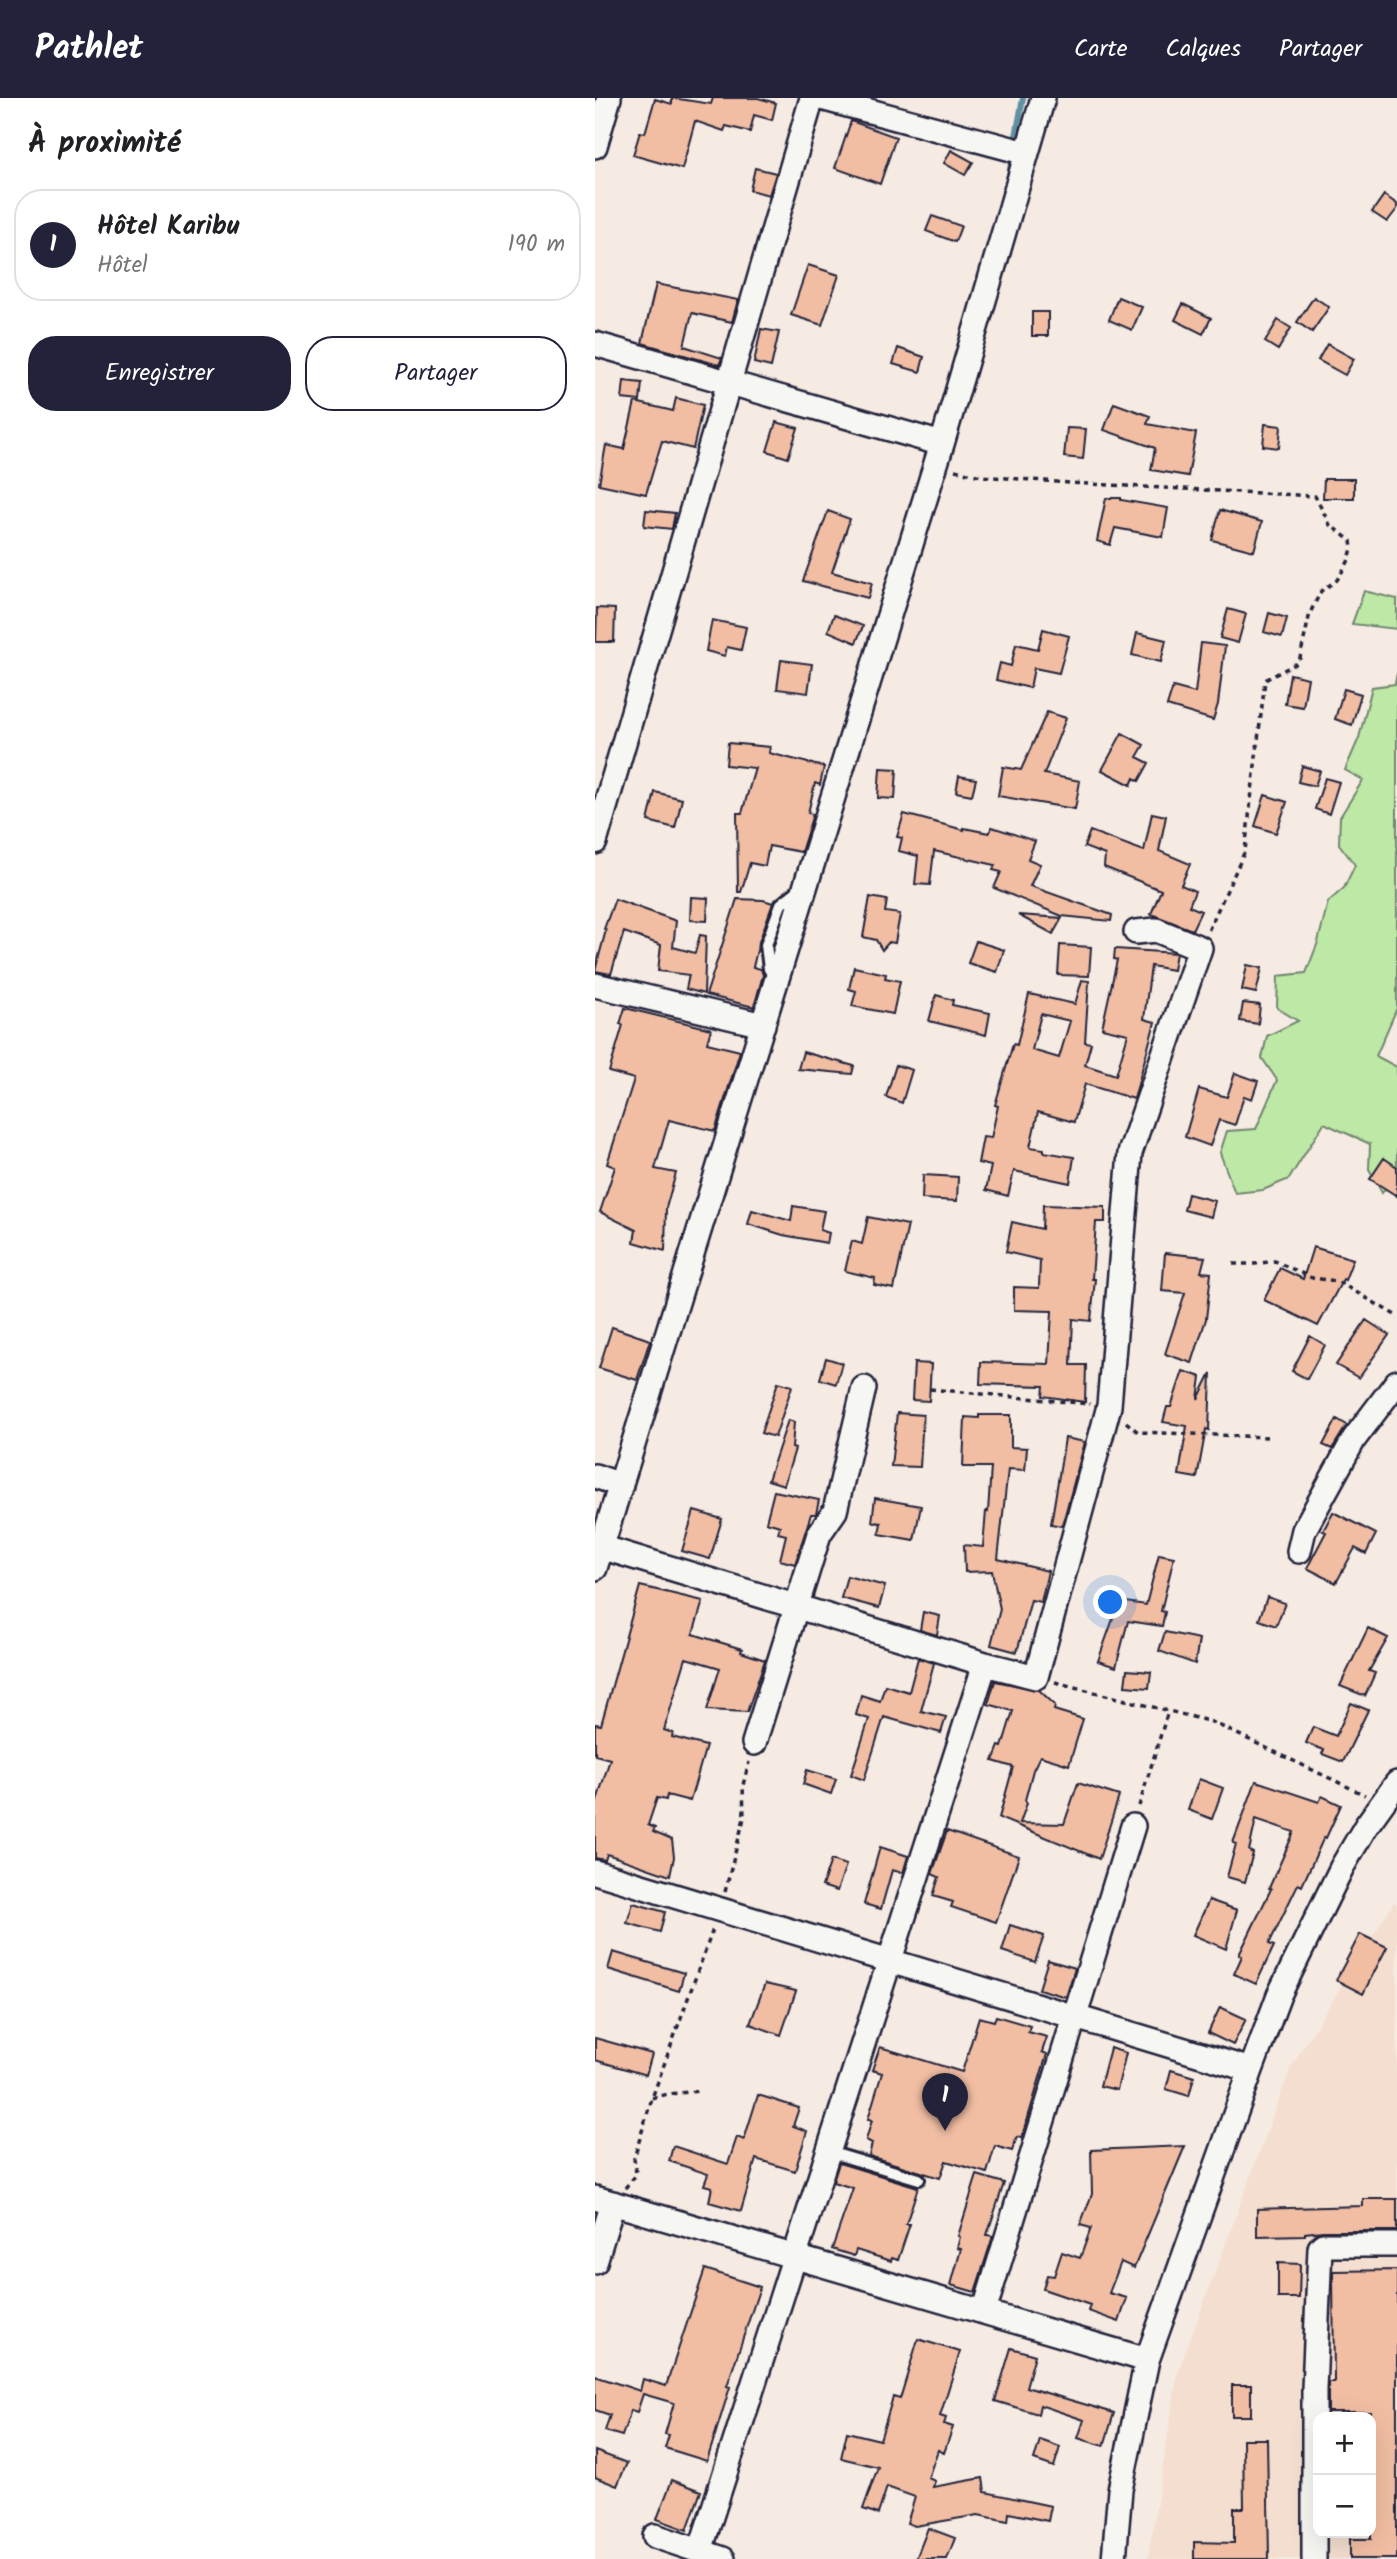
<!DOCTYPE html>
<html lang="fr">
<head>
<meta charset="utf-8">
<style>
	body { margin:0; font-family:Kalam,sans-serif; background:#f6f6f6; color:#202124 }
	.controls { position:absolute; right:21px; bottom:21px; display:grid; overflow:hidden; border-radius:14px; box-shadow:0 7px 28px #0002 }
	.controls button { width:63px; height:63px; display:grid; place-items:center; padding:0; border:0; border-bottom:2px solid #e0e0e0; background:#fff; color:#202124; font:35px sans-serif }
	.you { position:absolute; left:516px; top:1505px; width:24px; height:24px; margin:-18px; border:5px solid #fff; border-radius:50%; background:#1a73e8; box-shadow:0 0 0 10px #1a73e833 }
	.badge { display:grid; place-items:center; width:46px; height:46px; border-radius:50%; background:#22223b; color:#fff; font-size:23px; font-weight:700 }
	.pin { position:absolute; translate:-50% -58px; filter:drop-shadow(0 2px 4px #0008) }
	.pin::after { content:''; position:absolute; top:37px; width:24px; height:21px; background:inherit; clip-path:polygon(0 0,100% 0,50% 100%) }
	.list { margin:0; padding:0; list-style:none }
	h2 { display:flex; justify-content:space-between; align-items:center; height:91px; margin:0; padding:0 28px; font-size:30px }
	h2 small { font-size:23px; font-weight:400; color:#757577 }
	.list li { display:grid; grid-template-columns:46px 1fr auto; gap:21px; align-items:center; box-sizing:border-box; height:112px; margin:0 14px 14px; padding:0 14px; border:2px solid #e0e0e0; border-radius:28px }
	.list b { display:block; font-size:26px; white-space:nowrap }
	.list p { margin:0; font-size:23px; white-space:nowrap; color:#757577 }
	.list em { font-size:23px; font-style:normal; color:#757577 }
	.actions { display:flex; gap:14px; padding:21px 28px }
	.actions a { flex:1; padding:16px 0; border:2px solid #22223b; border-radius:28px; text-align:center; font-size:24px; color:#22223b }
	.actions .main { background:#22223b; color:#fff }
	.map { position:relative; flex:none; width:802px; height:2461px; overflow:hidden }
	header { display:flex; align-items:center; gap:42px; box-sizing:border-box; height:98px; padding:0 35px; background:#22223b; color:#fff }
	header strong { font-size:33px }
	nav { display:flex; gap:38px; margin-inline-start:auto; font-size:24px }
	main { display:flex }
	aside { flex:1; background:#fff }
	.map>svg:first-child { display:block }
	.built { fill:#f4decf; fill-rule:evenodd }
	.green { fill:#bee8a5; stroke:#708570; stroke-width:2 }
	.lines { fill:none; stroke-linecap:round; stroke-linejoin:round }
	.stream { stroke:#6191a2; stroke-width:6 }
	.building { fill:#f1bea3; stroke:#22223b; stroke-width:2; fill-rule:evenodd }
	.lane-casing { stroke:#22223b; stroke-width:16 }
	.street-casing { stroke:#22223b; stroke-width:28 }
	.path { stroke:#22223b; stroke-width:3.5; stroke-dasharray:5 5; stroke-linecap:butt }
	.lane { stroke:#f6f6f2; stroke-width:10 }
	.street { stroke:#f6f6f2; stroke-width:23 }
</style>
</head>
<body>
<header>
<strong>Pathlet</strong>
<nav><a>Carte</a><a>Calques</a><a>Partager</a></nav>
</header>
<main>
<aside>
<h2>À proximité<small></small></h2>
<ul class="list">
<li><span class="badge">1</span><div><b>Hôtel Karibu</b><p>Hôtel</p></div><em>190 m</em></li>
</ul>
<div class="actions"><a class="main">Enregistrer</a><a>Partager</a></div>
</aside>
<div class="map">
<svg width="802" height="2461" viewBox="0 0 802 2461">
	<rect width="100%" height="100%" fill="#f5ebe2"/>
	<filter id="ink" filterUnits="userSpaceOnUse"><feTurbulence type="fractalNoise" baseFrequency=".0143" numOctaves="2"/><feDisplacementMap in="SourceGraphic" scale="14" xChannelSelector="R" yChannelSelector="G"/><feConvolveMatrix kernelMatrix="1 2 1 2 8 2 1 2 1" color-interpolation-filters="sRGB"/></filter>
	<g filter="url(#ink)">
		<path class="built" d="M799,1804L802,1806V2461H553L583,2274L696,1969ZM723,2319H776V2435H723Z"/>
		<path class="green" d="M769,493L802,501V531L757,526Z
			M802,575V910L781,958L802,969V1075L787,1095L774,1071L775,1046L729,1025L694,1081L668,1092L640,1095L625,1055L632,1033L661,1031L682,982L667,960L672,938L703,923L682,910L683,878L711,875L723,844L733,804L749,790L760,767L744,746L745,719L768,682L750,672L764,640L777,589L800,586Z"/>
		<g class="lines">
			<path class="stream" d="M413,82L428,0"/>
		</g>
		<path class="building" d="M77,0L116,6L118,0H163L181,5L177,22L159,17L155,34L131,28L129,33L100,23L87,71L38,57L45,34L50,35L60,1L77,6Z
			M256,23L301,39L285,86L240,70Z
			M356,52L378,64L370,77L349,65Z
			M160,70L181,75L174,97L155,92Z
			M789,97L802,106V111L792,124L777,114Z
			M337,118L366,128L360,144L331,133Z
			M213,167L244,177L227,227L196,217Z
			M61,186L143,202L137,224L97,215L89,248L127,260L124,267L47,245Z
			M523,199L547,209L537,232L514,222Z
			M719,199L734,209L717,234L702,224Z
			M588,206L616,220L608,236L580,222Z
			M437,214H453V238H437Z
			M683,222L696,230L683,252L670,244Z
			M166,231L184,234L176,269L159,265Z
			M732,246L759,261L750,277L723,262Z
			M303,250L329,259L325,274L298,266Z
			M29,283L47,285L45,303L27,301Z
			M81,300L108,307L98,351L67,343L51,396L4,386L11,347L29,351L40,304L78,313Z
			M519,305L555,318L552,326L601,335L593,378L556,372L560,350L509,332Z
			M181,324L203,330L193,360L172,353Z
			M670,326L686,328L684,350L668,348Z
			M472,330L491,331L488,361L469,359Z
			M729,381H759V400H728Z
			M511,400H526V402L573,410L568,439L520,430L515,447L502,443Z
			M51,412L80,415L77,431L49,428Z
			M625,412L667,424L659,453L617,442Z
			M233,413L255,421L237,474L277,485L273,500L208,483Z
			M2,510L20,511L19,544H1Z
			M633,511L651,516L643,545L625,540Z
			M674,515L692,520L687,539L669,534Z
			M239,517L268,528L261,545L233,533Z
			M117,522L151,529L146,552L132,549L130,558L111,553Z
			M448,531L474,538L464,575L439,570L435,590L401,582L405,565L416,568L421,546L443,551Z
			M542,535L571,542L566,564L537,557Z
			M606,545L630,548L623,606L618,622L572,608L578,589L600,595Z
			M186,562L217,566L213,595L182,591Z
			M695,576L713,580L708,609L690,606Z
			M749,591L766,596L757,627L740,621Z
			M452,614L471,620L449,676L485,683L480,711L403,698L408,669L426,672Z
			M527,635L549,647L542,659L554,665L544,683L539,680L536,687L507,672Z
			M133,645L175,649L174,655L229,669L225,687L220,685L213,715L218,716L206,754L174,748L170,768L155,765L146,794H143L142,715H147L160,670L131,667Z
			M707,668L725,673L720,688L703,684Z
			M285,670L302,671L300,701L283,700Z
			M364,678L381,681L377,697L361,694Z
			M730,680L744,684L734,716L720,711Z
			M60,694L87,701L80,730L53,723Z
			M670,697L692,704L681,735L660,728Z
			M557,715L571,718L564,753L595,766L586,787L600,793L594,808L606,813L597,832L556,816L566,792L509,769L510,757L489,749L495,733L549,753Z
			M309,716L369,732V730L394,735L397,729L440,743L433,761L445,766L435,788L517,817L516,823L467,818L399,790L406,774L398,772L400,767L339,753L335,787L320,786L323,758L304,753L307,740L302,739Z
			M96,799L113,800L112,823L95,822Z
			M275,799L292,802L290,814L305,816L300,845L294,844L287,852L281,842L268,839Z
			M20,801L81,823L78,849L100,855L105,837L111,838L109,896L91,891L94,877L63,873L66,847L29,834L16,876L0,873L11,832L9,831Z
			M142,801L168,802L178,805L164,844L158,869L166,871L168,877L159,909L111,897Z
			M423,817L467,820L458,836Z
			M381,843L409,852L402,874L373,865Z
			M465,847L496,849L494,878L463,877Z
			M520,851L581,855L578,872L556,868L549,921L560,924L539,1001L490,986L479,1024L443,1014L435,1049L449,1051V1054L479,1059L475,1085L419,1073L413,1098L391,1092L396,1068L383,1065L388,1039L396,1040L403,1008L400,1007L418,946L422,947L434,896L480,906L487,882L494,883L490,944L496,945L490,967L521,977L533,936L507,930L522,862L519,861ZM446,916L475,923L464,960L437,952Z
			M652,867L667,870L661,895L647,892Z
			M259,869L291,876L290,880L305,883L298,916L257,908L261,893L254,891Z
			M341,897L358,902L357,907L395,915L391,937L334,923Z
			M648,905L665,907L663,926L645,923Z
			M30,910L116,931L112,945L145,953L120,1033L74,1022L60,1071L81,1075L71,1110L70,1153L39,1144L41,1132L5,1114L20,1069L12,1066L39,981L14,974L28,927L25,926Z
			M208,954L259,968L257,976L203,971Z
			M301,967L317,972L307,1005L291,999Z
			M640,975L663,983L657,1001L649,998L640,1027L624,1022L615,1048L590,1039L604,991L632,999Z
			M789,1060L802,1069V1098L775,1081Z
			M328,1077L363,1079L362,1103L327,1101Z
			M593,1096L620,1103L616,1119L589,1112Z
			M448,1107L510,1109V1124H501L497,1181H500L496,1223L478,1221L476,1267H491L490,1304L448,1298L449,1288L385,1286L386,1264L454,1266L457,1213L419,1212V1189L444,1190L445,1162L411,1154L417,1124L447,1131Z
			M198,1108L229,1113L225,1132L234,1135L232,1145L188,1137L153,1126L157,1112L196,1123Z
			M273,1119L313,1127L299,1191L279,1187L280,1180L250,1173L257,1143L267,1146Z
			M718,1149L758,1161L750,1182L748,1181L723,1228L669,1202L685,1170L708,1181Z
			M570,1155L610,1159L606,1174L616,1175L611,1221L597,1265L570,1256L590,1195L567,1193Z
			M771,1222L794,1237L764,1280L741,1267Z
			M17,1229L55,1242L42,1282L4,1270Z
			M715,1238L730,1247L712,1281L697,1273Z
			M231,1260L247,1265L241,1286L225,1281Z
			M319,1265L336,1266L334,1303L317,1302Z
			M588,1273L606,1279L603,1301L616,1275L614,1332L611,1331L602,1380L584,1377L592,1328L568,1324L572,1309H576Z
			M183,1284L197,1288L180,1339L166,1335Z
			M302,1315L328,1317L325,1369L296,1368Z
			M384,1317H416V1349L432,1350L430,1372L413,1371L403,1461L453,1473L446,1504L436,1502L422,1554L396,1547L405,1511L397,1473L370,1474L369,1447L388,1449L391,1413L393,1414L396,1369H368L370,1319L384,1320Z
			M742,1321L752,1327L737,1351L728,1347Z
			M193,1322L199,1324L197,1350L200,1351L189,1387L173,1382Z
			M470,1340L490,1344L467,1428L456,1426Z
			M179,1393L224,1402L221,1416H216L200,1466L185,1462L191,1437L183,1435L185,1428L171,1424Z
			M280,1400L326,1408L319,1442L284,1436L286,1425L277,1424Z
			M99,1413L127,1421L115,1461L87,1453Z
			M738,1414L781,1436L771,1456L760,1450L741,1485L712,1470L731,1434L728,1433Z
			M564,1456L579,1459L566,1513L570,1514L567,1528L533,1523L521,1569L503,1563L519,1518L507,1516L509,1501L551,1507Z
			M252,1478L290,1488L284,1510L246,1500Z
			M45,1488L108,1503L98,1536L147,1551L146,1554L170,1562L152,1614L112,1612L125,1570L91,1560L69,1632L78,1635L77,1639L111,1648L95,1703L72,1697L71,1702L62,1700L53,1727L60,1730L58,1734L77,1742L79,1759L75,1778L12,1756L10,1762L0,1760V1709L15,1661L0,1657V1626L6,1627Z
			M672,1499L690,1505L681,1528L664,1522Z
			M328,1514L345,1518L342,1537L325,1532Z
			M773,1530L793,1540L774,1573L780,1575L770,1598L745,1588Z
			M570,1534L604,1541L600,1566L564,1553Z
			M323,1560L339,1565L326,1613L351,1619L346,1635L289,1619L269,1682L256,1677L274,1621L261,1617L266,1597L285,1603L290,1587L314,1594Z
			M532,1572L556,1574L554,1590L530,1588Z
			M400,1583L444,1592L460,1607L459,1612L488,1621L474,1667L445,1658L438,1672L430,1702L432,1705L425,1725L469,1726L483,1685L524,1698L504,1761L404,1720L418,1669L398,1663L404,1648L407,1649L418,1613L393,1606Z
			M756,1605L773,1612L748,1664L727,1656L729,1652L711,1645L718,1629L741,1638Z
			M212,1672L241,1681L236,1696L208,1686Z
			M604,1681L628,1690L617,1721L593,1712Z
			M661,1683L724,1704L727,1698L746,1707L731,1740L729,1739L707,1788L703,1786L674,1846L679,1848L661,1886L639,1876L647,1858L644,1857L676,1791L674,1790L699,1734L661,1721L654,1753L658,1755L650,1784L632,1779L641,1746L638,1745Z
			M352,1733L424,1758L401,1824L356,1809L358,1804L338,1798L344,1779L337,1776Z
			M285,1749L313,1758L308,1775L297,1772L286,1811L269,1806Z
			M236,1762L251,1767L242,1793L227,1788Z
			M614,1802L642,1812L631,1851L598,1837Z
			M38,1805L70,1814L65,1834L32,1825Z
			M415,1827L449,1838L440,1864L407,1853Z
			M765,1836L792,1849L768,1896L741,1882Z
			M18,1854L89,1875L84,1893L13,1871Z
			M453,1862L480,1870L471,1899L444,1891Z
			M170,1886L201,1893L186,1937L155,1926Z
			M625,1909L651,1921L638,1947L613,1935Z
			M401,1918L435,1928L433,1934L452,1939L447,1954L452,1956L427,2040L422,2039L417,2053L400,2048L392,2075L351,2063L345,2080L274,2058L277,2045L271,2042L277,2022L273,2021L287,1975L277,1972L285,1949L367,1974L384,1919L399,1923Z
			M0,1940L57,1956L51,1977L0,1962Z
			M515,1950L531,1955L522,1992L505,1988Z
			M576,1972L599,1979L594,1998L571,1991Z
			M163,1997L204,2010L198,2028L212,2033L200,2073L161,2061L146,2113L114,2104L117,2089L109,2087L113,2076L74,2063L78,2048L133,2066L142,2039L149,2042Z
			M590,2048L539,2170L526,2164L514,2195L532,2200L524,2224L493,2213L495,2207L448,2191L452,2177L459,2178L467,2154L485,2160L496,2130L485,2127L497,2096L496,2052Z
			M244,2065L323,2089L311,2126H315L303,2162L297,2160L296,2163L261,2152L259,2158L237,2151L258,2090L238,2084Z
			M382,2077L409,2085L392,2137L398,2138L380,2194L356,2187L366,2151L362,2150L365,2139L363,2138Z
			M768,2101H802V2133H728L710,2135V2137L662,2138V2111L768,2108Z
			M683,2165L705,2166L704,2200H683Z
			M110,2171L165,2189L132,2288L135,2289L112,2363L70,2350L74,2337L70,2336L79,2305L48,2296L42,2314L36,2312L27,2338L10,2333L15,2317L0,2312V2278L45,2293L48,2281L71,2288Z
			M802,2172V2461H755V2441H776V2314H733V2284H739L738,2173Z
			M323,2241L365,2254L345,2318L351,2320L349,2326L358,2329L349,2355L343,2352L333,2380L340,2383L338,2389L388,2380L390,2394L456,2408L453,2423L414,2415L413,2423L383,2417L320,2428L312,2425L320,2399L292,2389L283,2416L268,2411L283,2369L246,2360L252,2334L285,2342L298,2299L305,2301Z
			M416,2250L440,2257L431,2289L519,2315L509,2348L483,2340L489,2322L445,2307L443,2316L400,2303Z
			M637,2287H656V2318H637Z
			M648,2341H672L674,2461H599V2444L639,2445V2410H649Z
			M445,2342L465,2349L459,2369L439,2362Z
			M0,2353L32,2365L22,2388L0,2379Z
			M77,2382L106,2393L92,2432L62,2421Z
			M333,2430L360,2440L352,2461H321Z"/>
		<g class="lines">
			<g class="lane-casing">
				<path id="lane" d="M180,879L174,871L171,847L186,806L205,791
					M234,2054L324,2081"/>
			</g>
			<g class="street-casing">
				<path id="street" d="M226,0L431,55
					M0,48L14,0
					M0,246L347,346
					M0,744L217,0
					M0,887L168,927
					M0,1378L26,1387
					M6,1449L390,1566L441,1579L514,1308L535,1055L605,850L561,832L541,834
					M704,1453L709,1432L759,1341L802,1284
					M0,1470L347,346L448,0
					M159,1645L224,1436L240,1413L269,1290
					M0,1774L656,1972
					M0,2100L552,2262
					M0,2164L18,2105
					M389,2214L538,1728
					M60,2438L128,2461
					M105,2453L390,1566
					M519,2461L525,2392L552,2262L656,1972L684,1897L747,1769L771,1728L802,1685
					M719,2461V2291L725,2150L728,2147H802"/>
			</g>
			<path class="path" d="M360,372L386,378L475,385L720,398L735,427L756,443L757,451L753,464L742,482L726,493L715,515L704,564L670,582L650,753L613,833
				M638,1166H660L680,1163L717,1180L742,1183L802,1218
				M335,1291L495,1306
				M531,1324L543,1334L672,1339
				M460,1584L617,1624L770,1697
				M544,1708L573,1613
				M130,1794L149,1720L148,1687L154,1664
				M57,2000L73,1996L105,1993
				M30,2090L41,2077L39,2060L57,2000L118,1831"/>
			<use href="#lane" class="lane"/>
			<use href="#street" class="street"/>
		</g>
	</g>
</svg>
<div class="controls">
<button>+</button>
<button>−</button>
</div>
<div class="you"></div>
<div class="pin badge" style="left:350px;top:2033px">1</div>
</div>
</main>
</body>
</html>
